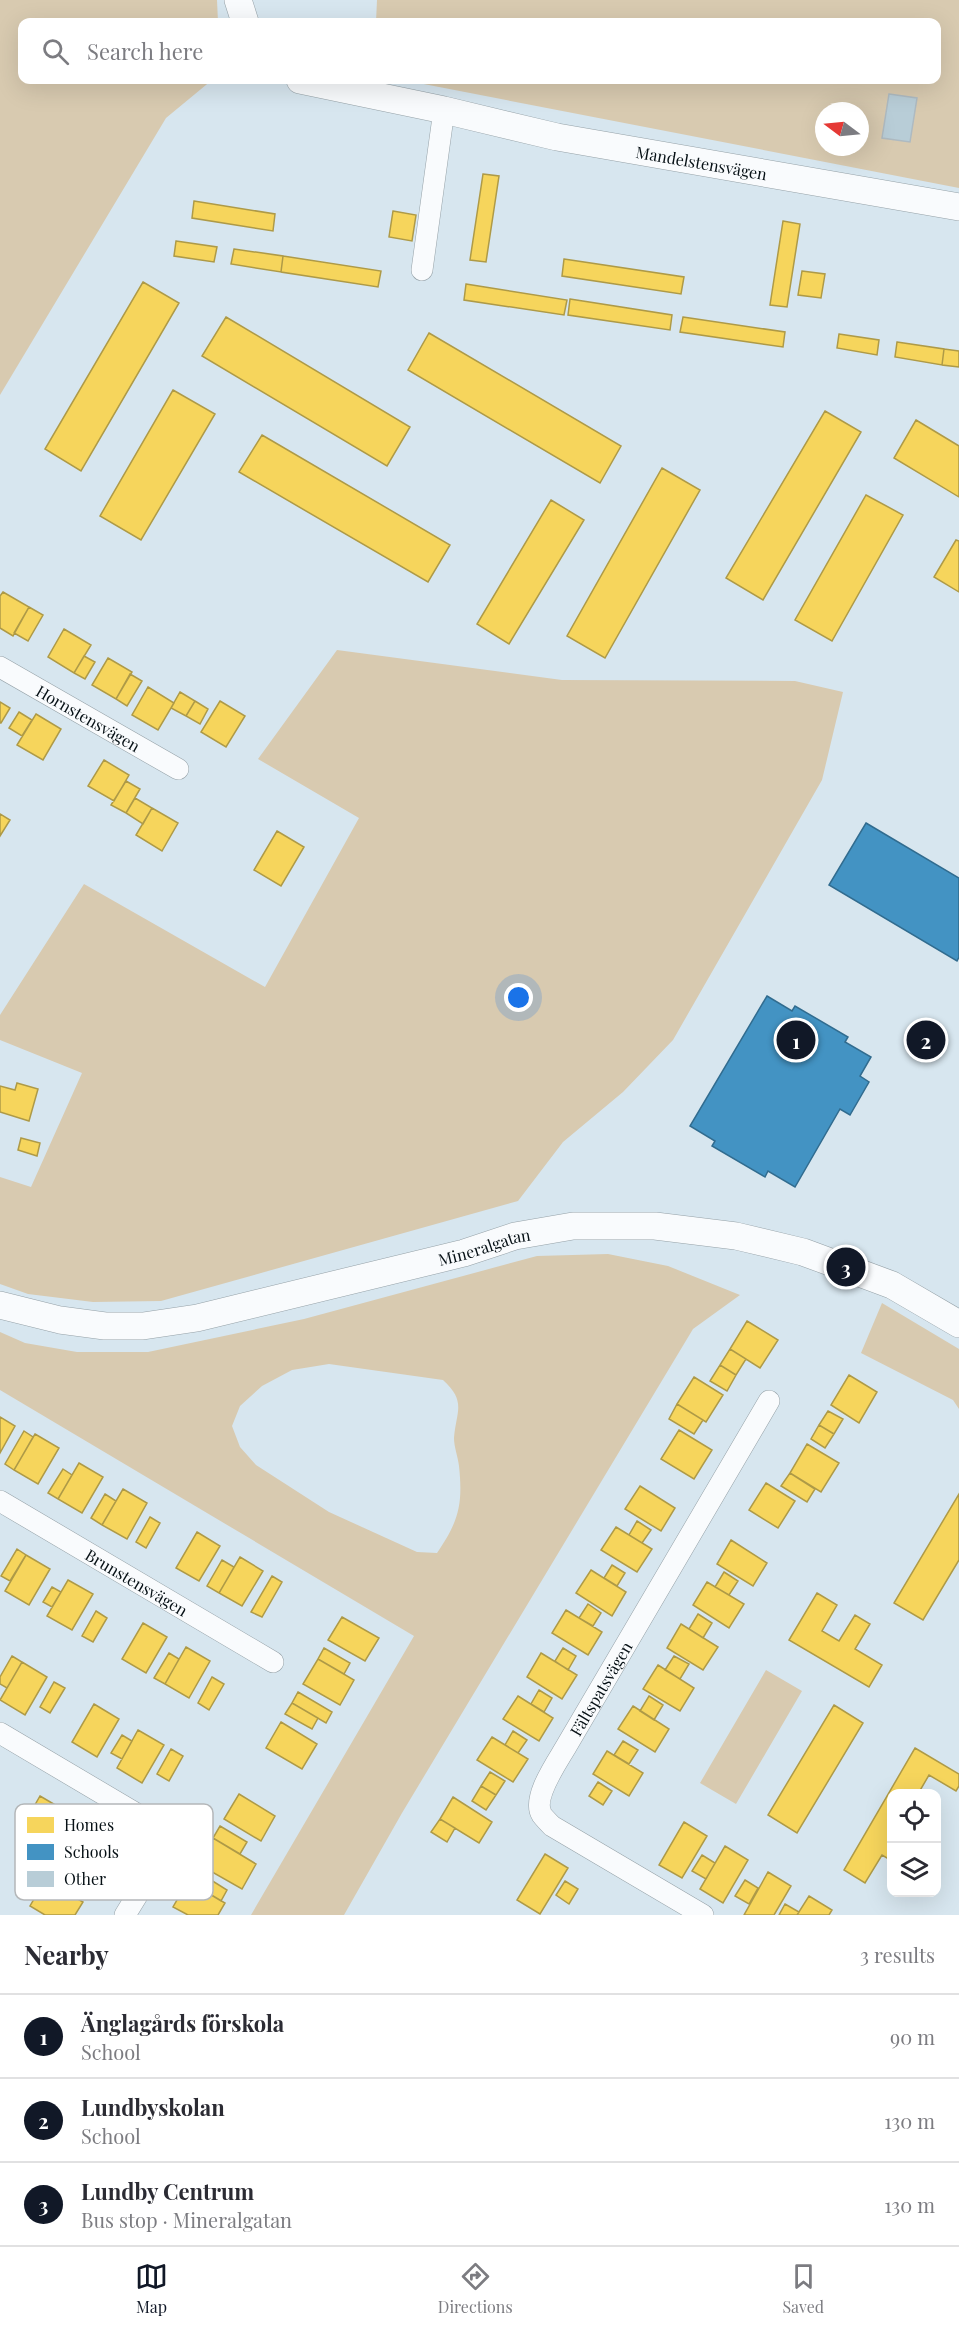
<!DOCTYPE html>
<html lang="en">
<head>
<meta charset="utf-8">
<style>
	body { margin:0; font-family:"Playfair Display",serif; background:#f2f2f3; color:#2b2b33 }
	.controls { position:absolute; right:18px; bottom:18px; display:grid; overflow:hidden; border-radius:12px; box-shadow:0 6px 24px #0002 }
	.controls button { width:54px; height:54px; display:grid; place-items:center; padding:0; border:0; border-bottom:2px solid #e1e1e2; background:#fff; color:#2b2b33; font:30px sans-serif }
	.compass { position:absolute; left:815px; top:102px; width:54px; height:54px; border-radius:50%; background:#fff; box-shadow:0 6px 24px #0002; rotate:286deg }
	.you { position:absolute; left:519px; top:998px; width:21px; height:21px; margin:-15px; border:4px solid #fff; border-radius:50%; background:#1a73e8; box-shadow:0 0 0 9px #1a73e833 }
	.badge { display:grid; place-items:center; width:39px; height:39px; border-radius:50%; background:#111827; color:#fff; font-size:20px; font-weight:700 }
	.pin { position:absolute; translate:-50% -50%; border:3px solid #fff; box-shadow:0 2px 6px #0006 }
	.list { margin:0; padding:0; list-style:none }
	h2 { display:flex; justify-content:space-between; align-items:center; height:78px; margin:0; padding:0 24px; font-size:26px }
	h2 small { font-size:20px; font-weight:400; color:#7c7c81 }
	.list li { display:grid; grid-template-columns:39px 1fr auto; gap:18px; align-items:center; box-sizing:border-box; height:84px; padding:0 24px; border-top:2px solid #e1e1e2 }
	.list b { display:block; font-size:22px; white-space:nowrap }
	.list p { margin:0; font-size:20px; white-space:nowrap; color:#7c7c81 }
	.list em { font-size:20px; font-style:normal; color:#7c7c81 }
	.icon { flex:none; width:33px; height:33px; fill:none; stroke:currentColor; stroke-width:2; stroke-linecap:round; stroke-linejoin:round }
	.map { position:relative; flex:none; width:959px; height:1915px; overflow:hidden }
	.search { position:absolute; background:#fff; box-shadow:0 6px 24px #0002; left:18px; right:18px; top:18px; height:66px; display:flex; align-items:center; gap:15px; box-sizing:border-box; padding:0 21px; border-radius:12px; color:#7c7c81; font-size:22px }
	.sheet { height:330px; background:#fff }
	nav { display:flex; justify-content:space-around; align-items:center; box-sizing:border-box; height:84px; border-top:2px solid #e1e1e2; background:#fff; font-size:16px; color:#7c7c81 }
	nav a { display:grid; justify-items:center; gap:3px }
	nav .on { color:#111827 }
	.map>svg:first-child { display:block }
	.green { fill:#d8cab0; fill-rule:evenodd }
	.homes { fill:#f6d55c; stroke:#ae9a47; stroke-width:1.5 }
	.schools { fill:#4393c3; stroke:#316c8f; stroke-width:1.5 }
	.building { fill:#b8cdd7; stroke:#aebac1; stroke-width:1.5 }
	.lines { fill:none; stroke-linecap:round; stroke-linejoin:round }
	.minor-casing { stroke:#95a1a7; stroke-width:22 }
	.tertiary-casing { stroke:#95a1a7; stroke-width:28 }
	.minor { stroke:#f9fbfd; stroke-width:21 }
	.tertiary { stroke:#f9fbfd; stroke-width:27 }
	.labels { text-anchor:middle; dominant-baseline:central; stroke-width:6; stroke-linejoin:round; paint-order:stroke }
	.street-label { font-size:16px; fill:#061015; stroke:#fff }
	.key { fill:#fff; stroke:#b4b7b9; stroke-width:1.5 }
	.key-label { font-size:16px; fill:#061015 }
</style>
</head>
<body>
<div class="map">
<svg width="959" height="1915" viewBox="0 0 959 1915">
	<rect width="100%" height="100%" fill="#d7e6ef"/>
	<path class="green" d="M0,0H217L218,22H22V80H212L166,118L0,395Z
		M377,0H959V188L403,80H936V22H376ZM824,111H860V147H824Z
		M337,650L562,680L795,681L843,692L822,780L673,1040L623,1092L563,1142L518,1201L161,1301L93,1302L28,1294L0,1284V1177L31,1187L82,1073L0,1040V1015L84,884L265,987L359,818L258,759Z
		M608,1254L668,1266L740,1295L693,1329L402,1813L344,1915H251L414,1636L0,1390V1332L25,1343L77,1352H148L304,1319L537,1256ZM329,1364L443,1380C467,1402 456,1411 454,1438C454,1447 458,1457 459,1466C463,1504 459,1521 437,1553L417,1552L329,1512L256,1465L240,1447L232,1426L240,1406L262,1386L292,1370Z
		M882,1303L959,1349V1409L953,1400L861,1353Z
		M766,1670L802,1691L736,1804L700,1783Z"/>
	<path class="homes" d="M483,174L499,176L486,262L470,260Z
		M194,201L275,214L273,231L192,218Z
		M393,211L416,215L412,241L389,237Z
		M783,221L800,224L787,307L770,305Z
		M176,241L217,247L214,262L174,256Z
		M234,249L283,256L281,272L231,264Z
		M283,256L381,271L378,287L281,272Z
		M564,259L684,277L681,294L562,276Z
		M802,271L825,274L821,298L798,295Z
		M143,282L179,303L81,471L45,449Z
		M466,284L567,300L564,315L464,300Z
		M570,299L672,315L670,330L568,315Z
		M226,317L410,427L387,466L202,356Z
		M683,317L785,332L783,347L680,332Z
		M429,333L621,446L600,483L408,370Z
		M839,334L879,340L877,355L837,348Z
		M897,342L944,349L942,365L895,357Z
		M944,349L959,351V367L942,365Z
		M173,390L215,414L141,540L100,516Z
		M825,411L861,432L763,600L726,578Z
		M916,420L959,446V497L894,458Z
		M262,435L450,545L428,582L239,472Z
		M662,468L700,490L605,658L567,636Z
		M866,495L903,515L832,641L795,620Z
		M551,500L584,520L509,644L477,624Z
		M956,540L959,541V592L934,577Z
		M3,592L29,607L13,636L0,628V596Z
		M29,607L43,615L28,641L14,633Z
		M64,629L91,645L74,673L48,657Z
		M84,656L95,662L85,679L74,673Z
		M108,658L132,672L116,699L92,685Z
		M130,674L142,681L127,706L116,699Z
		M148,687L174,703L158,730L132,715Z
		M180,692L195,701L186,716L171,708Z
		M195,701L208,709L200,724L186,716Z
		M220,701L245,716L226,747L201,732Z
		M0,702L10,708L1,723H0Z
		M19,712L32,720L22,736L9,728Z
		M36,714L61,729L43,760L17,745Z
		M104,760L129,775L114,801L88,786Z
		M126,781L140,789L126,813L111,805Z
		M135,798L152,808L143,824L126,813Z
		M152,808L178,823L162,851L136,835Z
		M0,814L10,820L0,836Z
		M277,831L304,847L281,886L254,870Z
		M17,1083L38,1089L29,1121L0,1112V1086L15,1090Z
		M21,1138L40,1143L37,1156L18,1150Z
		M747,1321L778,1340L760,1368L730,1349Z
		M730,1349L746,1359L736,1375L720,1365Z
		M720,1365L736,1375L727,1391L710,1381Z
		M849,1375L877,1392L859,1423L831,1405Z
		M694,1377L723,1395L706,1422L677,1404Z
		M677,1404L703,1420L694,1434L669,1419Z
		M828,1411L843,1419L834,1434L819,1425Z
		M0,1417L15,1426L0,1453Z
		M819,1425L834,1434L825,1448L811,1439Z
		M679,1430L712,1450L694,1479L661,1459Z
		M24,1431L33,1437L14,1470L5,1464Z
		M35,1434L59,1448L38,1484L14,1470Z
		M807,1444L839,1463L821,1492L790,1473Z
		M79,1463L103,1477L82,1513L58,1499Z
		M63,1469L72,1475L58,1499L48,1493Z
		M790,1473L815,1489L807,1502L781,1486Z
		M766,1483L795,1501L778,1528L749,1510Z
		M640,1486L675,1508L661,1531L625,1509Z
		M123,1489L147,1503L127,1539L102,1525Z
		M105,1494L116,1501L102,1525L91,1518Z
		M959,1494V1560L923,1620L894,1603Z
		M150,1517L160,1523L146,1548L136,1542Z
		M637,1521L651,1530L642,1543L629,1535Z
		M616,1527L652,1549L637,1572L601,1550Z
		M197,1532L220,1546L199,1581L176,1568Z
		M731,1540L767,1563L753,1586L717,1564Z
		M17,1549L26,1555L10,1581L1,1576Z
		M26,1555L50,1569L29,1605L5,1591Z
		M240,1557L263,1571L242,1606L219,1593Z
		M222,1560L234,1567L219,1593L207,1586Z
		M612,1565L625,1573L617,1586L604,1578Z
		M591,1570L626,1592L612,1616L576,1593Z
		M724,1572L738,1581L729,1595L715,1587Z
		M272,1576L282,1582L262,1617L251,1612Z
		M68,1580L93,1594L72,1630L47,1616Z
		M707,1582L744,1604L729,1628L693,1605Z
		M52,1587L61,1592L52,1607L43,1602Z
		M817,1593L837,1605L822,1631L839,1641L855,1615L870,1624L855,1649L882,1665L869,1687L789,1640Z
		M588,1604L601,1613L593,1626L579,1618Z
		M566,1610L602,1632L588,1655L552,1633Z
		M96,1611L107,1618L93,1642L82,1636Z
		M698,1614L712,1623L703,1638L689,1629Z
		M342,1617L379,1638L365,1661L328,1640Z
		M143,1623L167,1637L146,1673L122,1659Z
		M681,1624L718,1647L703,1670L667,1648Z
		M186,1647L210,1661L189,1698L165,1684Z
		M324,1648L350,1663L344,1674L318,1659Z
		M563,1648L576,1656L568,1670L555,1661Z
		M169,1653L179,1659L165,1684L154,1678Z
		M541,1653L577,1675L562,1699L527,1677Z
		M12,1656L22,1662L7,1688L0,1684V1677Z
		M674,1656L689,1664L680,1679L665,1670Z
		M318,1659L354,1680L340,1705L303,1684Z
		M22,1662L47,1677L25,1715L0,1700Z
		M658,1665L694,1688L680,1711L643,1689Z
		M212,1677L224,1684L209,1710L198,1703Z
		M54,1682L65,1688L50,1713L40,1707Z
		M539,1690L552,1698L544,1712L531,1704Z
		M298,1692L332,1712L326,1723L292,1703Z
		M518,1696L553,1718L539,1741L503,1719Z
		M649,1696L663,1705L654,1720L640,1711Z
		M292,1703L318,1718L312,1729L285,1714Z
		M94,1704L119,1719L97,1757L72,1742Z
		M834,1705L863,1723L797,1833L768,1815Z
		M633,1706L669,1729L655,1752L618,1729Z
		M281,1722L317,1744L302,1769L266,1748Z
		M138,1730L164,1745L142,1783L117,1768Z
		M513,1731L527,1740L518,1753L505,1745Z
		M122,1735L132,1741L122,1759L111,1753Z
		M492,1737L528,1759L513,1782L477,1760Z
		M623,1741L638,1750L629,1764L614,1755Z
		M915,1748L959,1774V1786L956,1791L929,1775L918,1794H892V1861L882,1855L865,1883L844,1870Z
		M171,1749L183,1756L169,1781L157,1774Z
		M607,1751L643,1773L629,1796L593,1774Z
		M490,1772L505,1781L496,1795L481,1786Z
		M598,1782L612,1791L603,1805L589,1796Z
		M481,1786L496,1795L486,1810L472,1801Z
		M239,1794L275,1816L261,1841L224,1819Z
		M40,1796L64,1810L43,1847L19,1833Z
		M453,1797L492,1822L479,1843L440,1819Z
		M440,1819L455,1828L447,1842L431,1832Z
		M684,1822L707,1836L682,1878L659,1865Z
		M220,1826L247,1842L240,1854L213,1838Z
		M213,1838L256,1864L242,1889L198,1864Z
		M725,1846L748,1860L723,1903L700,1889Z
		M545,1854L568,1868L540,1914L517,1900Z
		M702,1855L715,1863L706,1879L692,1871Z
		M195,1870L227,1890L221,1901L188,1881Z
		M768,1872L791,1886L774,1915H744Z
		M45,1880L83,1902L75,1915H45L30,1906Z
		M745,1880L758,1888L749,1904L735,1896Z
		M188,1881L225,1903L218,1915H188L173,1907Z
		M565,1881L578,1889L569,1904L556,1895Z
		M809,1896L832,1910L829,1915H797Z
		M785,1904L799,1912L797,1915H779Z"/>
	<path class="schools" d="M866,823L959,878V957L957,961L829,885Z
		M767,996L792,1011L795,1006L848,1037L845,1042L871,1057L860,1076L869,1082L850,1115L840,1109L795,1187L768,1171L765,1177L712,1146L715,1141L690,1126Z"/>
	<path class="building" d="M889,94L917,98L910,142L882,138Z"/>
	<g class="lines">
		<g class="minor-casing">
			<g id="minor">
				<path d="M422,270L444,110"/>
				<path id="s1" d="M0,667L178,769"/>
				<path id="s2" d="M0,1501L273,1662"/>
				<path d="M0,1733L147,1820L166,1834L162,1855L125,1915"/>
				<path id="s3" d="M703,1915L552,1826C549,1823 545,1819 542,1815C531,1798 558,1761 567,1745L769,1401"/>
			</g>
		</g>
		<g class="tertiary-casing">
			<g id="tertiary">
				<path d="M238,0L245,22"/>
				<path id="s4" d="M300,80L444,110L557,137L959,207"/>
				<path id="s5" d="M0,1305L60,1320L105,1326H143L197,1318L464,1253L515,1236L573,1226H655L736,1236L803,1252L892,1285L959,1324"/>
			</g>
		</g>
		<use href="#minor" class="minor"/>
		<use href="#tertiary" class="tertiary"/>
	</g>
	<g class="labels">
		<g class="street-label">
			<text stroke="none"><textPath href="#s4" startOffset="410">Mandelstensvägen</textPath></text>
			<text stroke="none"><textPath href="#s1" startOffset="102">Hornstensvägen</textPath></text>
			<text stroke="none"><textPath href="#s5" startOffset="496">Mineralgatan</textPath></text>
			<text stroke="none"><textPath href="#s2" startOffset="159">Brunstensvägen</textPath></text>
			<text stroke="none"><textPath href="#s3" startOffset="333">Fältspatsvägen</textPath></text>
		</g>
	</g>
	<rect x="15" y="1804" width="198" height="96" rx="9" class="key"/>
	<rect x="27" y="1817" width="27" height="16" fill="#f6d55c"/>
	<rect x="27" y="1844" width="27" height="16" fill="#4393c3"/>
	<rect x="27" y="1871" width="27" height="16" fill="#b8cdd7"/>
	<g class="key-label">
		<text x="64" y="1831">Homes</text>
		<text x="64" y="1858">Schools</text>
		<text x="64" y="1885">Other</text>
	</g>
</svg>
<div class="controls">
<button><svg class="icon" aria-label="locate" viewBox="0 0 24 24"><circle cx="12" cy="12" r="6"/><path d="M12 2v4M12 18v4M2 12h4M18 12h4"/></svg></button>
<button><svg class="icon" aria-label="layers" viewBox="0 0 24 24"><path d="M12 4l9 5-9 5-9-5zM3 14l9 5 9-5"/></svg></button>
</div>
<svg class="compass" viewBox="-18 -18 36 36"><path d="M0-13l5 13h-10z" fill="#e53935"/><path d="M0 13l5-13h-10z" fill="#7c7c81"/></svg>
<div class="you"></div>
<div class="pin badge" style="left:796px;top:1040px">1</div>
<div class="pin badge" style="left:926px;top:1040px">2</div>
<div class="pin badge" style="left:846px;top:1267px">3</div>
<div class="search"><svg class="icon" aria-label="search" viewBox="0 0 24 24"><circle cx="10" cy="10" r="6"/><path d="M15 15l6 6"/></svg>Search here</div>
</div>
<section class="sheet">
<h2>Nearby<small>3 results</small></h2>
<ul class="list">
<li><span class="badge">1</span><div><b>Änglagårds förskola</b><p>School</p></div><em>90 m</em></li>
<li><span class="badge">2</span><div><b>Lundbyskolan</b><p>School</p></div><em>130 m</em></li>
<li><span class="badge">3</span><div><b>Lundby Centrum</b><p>Bus stop · Mineralgatan</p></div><em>130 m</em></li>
</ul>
</section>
<nav>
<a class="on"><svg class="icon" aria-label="map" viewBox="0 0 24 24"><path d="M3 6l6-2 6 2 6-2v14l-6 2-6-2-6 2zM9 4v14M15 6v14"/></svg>Map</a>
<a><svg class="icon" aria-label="directions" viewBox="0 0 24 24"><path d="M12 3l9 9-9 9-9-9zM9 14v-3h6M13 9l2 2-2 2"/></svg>Directions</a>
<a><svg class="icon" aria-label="saved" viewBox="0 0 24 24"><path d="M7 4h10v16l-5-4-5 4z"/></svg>Saved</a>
</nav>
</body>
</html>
